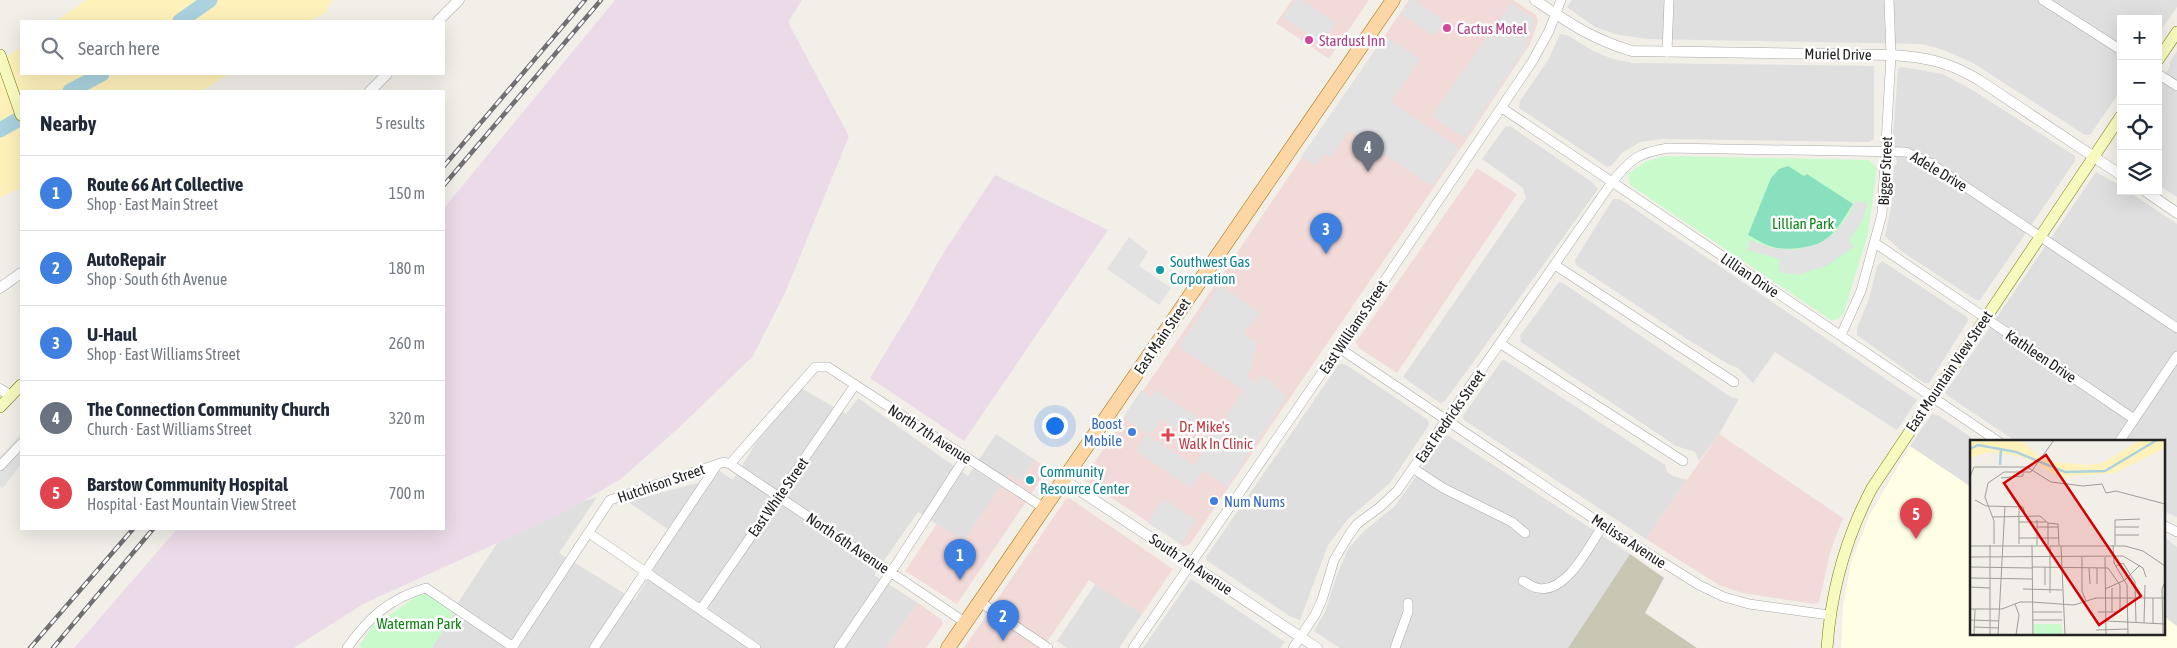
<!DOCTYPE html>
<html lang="en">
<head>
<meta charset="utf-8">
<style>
	body { margin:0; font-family:"Asap Condensed",sans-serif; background:#f2f2f3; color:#1f2937 }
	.controls { position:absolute; right:15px; top:15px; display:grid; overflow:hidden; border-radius:0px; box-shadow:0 5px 20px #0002 }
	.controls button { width:45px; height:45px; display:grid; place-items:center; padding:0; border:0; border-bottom:1px solid #e0e1e3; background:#fff; color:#1f2937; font:25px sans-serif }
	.you { position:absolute; left:1054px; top:425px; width:18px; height:18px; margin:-12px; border:4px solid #fff; border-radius:50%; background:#1a73e8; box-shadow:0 0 0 8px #1a73e833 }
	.badge { display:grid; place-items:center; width:32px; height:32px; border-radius:50%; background:#d40000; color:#fff; font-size:16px; font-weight:700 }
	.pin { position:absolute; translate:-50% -41px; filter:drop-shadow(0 1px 2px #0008) }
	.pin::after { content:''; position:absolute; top:26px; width:18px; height:15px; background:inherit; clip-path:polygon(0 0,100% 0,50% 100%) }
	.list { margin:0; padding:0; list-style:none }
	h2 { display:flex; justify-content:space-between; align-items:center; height:65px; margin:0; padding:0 20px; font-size:21px }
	h2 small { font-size:16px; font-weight:400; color:#747a83 }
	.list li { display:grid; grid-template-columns:32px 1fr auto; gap:15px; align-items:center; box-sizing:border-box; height:75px; padding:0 20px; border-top:1px solid #e0e1e3 }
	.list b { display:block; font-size:19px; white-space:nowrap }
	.list p { margin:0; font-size:16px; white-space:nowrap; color:#747a83 }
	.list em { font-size:16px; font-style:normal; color:#747a83 }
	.icon { flex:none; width:28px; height:28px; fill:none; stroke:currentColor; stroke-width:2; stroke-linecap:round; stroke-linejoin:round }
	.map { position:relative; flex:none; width:2177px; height:648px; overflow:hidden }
	.search { position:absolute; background:#fff; box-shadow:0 5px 20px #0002; left:20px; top:20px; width:425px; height:55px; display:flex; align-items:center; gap:12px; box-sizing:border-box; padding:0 18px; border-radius:0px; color:#747a83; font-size:19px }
	.panel { position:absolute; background:#fff; box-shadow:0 5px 20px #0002; left:20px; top:90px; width:425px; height:440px; border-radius:0px }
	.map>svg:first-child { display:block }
	.residential { fill:#e0dfdf }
	.commercial { fill:#f2dad9 }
	.industrial { fill:#ebdbe8 }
	.education { fill:#ffffe5 }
	.construction { fill:#c7c7b4 }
	.sand { fill:#fff1ba }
	.park { fill:#c8facc }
	.pitch { fill:#88e0be }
	.parking { fill:#e2e2e2 }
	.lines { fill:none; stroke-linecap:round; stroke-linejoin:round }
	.river { stroke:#aad3df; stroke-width:15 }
	.minor-casing { stroke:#a9a9a9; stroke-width:10 }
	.tertiary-casing { stroke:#a9a9a9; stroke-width:11 }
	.secondary-casing { stroke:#707d05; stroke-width:12 }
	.primary-casing { stroke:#a06b00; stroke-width:15 }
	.minor { stroke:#fff; stroke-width:9 }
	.tertiary { stroke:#fff; stroke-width:10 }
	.secondary { stroke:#f7fabf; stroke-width:11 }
	.primary { stroke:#fcd6a4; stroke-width:14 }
	.rail-casing { stroke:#707070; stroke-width:4.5 }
	.rail { stroke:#fff; stroke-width:2.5; stroke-dasharray:8; stroke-linecap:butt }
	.hotel-dot { fill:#d1479c; stroke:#fff; stroke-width:2 }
	.culture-dot { fill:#0f9aa8; stroke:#fff; stroke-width:2 }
	.shop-dot { fill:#3f7fe0; stroke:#fff; stroke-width:2 }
	.health-dot { fill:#e0444e; stroke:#fff; stroke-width:2 }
	.labels { text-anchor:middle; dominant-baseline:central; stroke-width:5; stroke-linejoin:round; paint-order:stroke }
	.hotel-label { font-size:15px; fill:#b23c85; stroke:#fff; text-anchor:start }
	.street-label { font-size:15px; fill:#222; stroke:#fff }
	.park-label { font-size:15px; fill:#0c8416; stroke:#fff }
	.culture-label { font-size:15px; fill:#0d838f; stroke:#fff; text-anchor:start }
	.shop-label { font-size:15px; fill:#366cbe; stroke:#fff; text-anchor:end }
	.health-label { font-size:15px; fill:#be3a42; stroke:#fff; text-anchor:start }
	.inset-river { fill:none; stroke:#aad3df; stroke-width:2.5 }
	.inset-road { fill:none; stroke:#9f9d99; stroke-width:1 }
	.view { fill:#d40000; fill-opacity:0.15; stroke:#d40000; stroke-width:2.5 }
	.inset-edge { fill:none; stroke:#222; stroke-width:2.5 }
</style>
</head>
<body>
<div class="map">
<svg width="2177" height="648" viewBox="0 0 2177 648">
	<rect width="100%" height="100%" fill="#f2efe9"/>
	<path class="residential" d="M1572,0H2177V7L2158,35V19H2121V90L2090,135H2085L1973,63L1944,50L1922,44L1648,39L1619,35L1595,27L1567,7Z
		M1560,34L1567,35L1593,51L1613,59L1634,63L1874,66V139L1869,142L1663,139L1640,142L1622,153L1611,166L1607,167L1519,108L1520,101L1548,60Z
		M2177,51V197L2158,185V83L2170,67V62Z
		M1902,67L1943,74L1974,91L2075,156V161L1980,300H1976L1901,251L1885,236L1891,207L1894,166L1897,164L1893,137L1898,69Z
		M1510,126L1593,183L1598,189L1445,401L1440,403L1403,377L1526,198L1523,188L1482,159L1505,127Z
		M2096,172L2121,186V191H2128L2177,224V517L2163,511V442H2017L1948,396L1945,393Z
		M1613,199H1620L1917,400L1897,430L1775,352L1753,383L1738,368L1728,364L1690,341L1576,265L1575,260Z
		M1882,261L1967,317L1968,321L1929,383H1924L1857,335V328L1869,299L1877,266Z
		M1559,282L1563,283L1731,397L1739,399L1719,434L1699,461L1695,452L1676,446L1521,342L1520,336Z
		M1502,360L1506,361L1665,465L1667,472L1673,476L1687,480L1646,539L1464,420L1463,416Z
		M1339,364H1345L1396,398L1428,420L1429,425L1390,483L1348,519L1328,545L1300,620L1291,617L1206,560V557Z
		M801,388L846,414L858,398L968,476L996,434L1035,460L1020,482L1009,475L964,542L918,512L874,575L918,603L886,648H428L504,533L563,507L597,497L559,553L635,600L675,534L631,504L630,501L701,482L718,470L733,480L756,443Z
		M1932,414L1938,415L1978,442H1971V487L1910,446Z
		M1449,436L1630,554L1568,648H1340L1314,631L1325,612L1338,572L1349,548L1364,531L1395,506L1444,437Z
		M2163,536L2177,547V626L2163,616Z
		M1191,579L1285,642L1280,648H1143Z
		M1096,583L1142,614L1119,648H1067L1057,641Z"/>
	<path class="commercial" d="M1292,0H1369L1329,59L1276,23Z
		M1409,0H1513L1536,15L1538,21L1530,44L1471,133L1190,544L1184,546L1083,479Z
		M1477,168L1517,194L1397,373L1359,348L1356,342Z
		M1719,434L1843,518L1831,549L1819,602L1814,604L1742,593L1719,585L1646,539Z
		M1035,460L1048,469L957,604L905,571L937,524L964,541L1009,474L1020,481Z
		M1069,498L1173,569L1142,614L1089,580L1043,648H964L1066,499Z
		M918,603L941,619L943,624L926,648H886Z"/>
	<path class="industrial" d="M615,0H802L788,22L849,136L785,293L753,356L683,424L621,479L561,514L363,604L294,648H74L177,529H444V208Z
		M995,175L1108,230L964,441L870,378L915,304L942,255Z"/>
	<path class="education" d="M1910,446L1971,487V634H2163V616L2177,626V648H1841L1843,607L1851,563L1869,516Z"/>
	<path class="construction" d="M1630,554L1664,578L1645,613L1697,648H1568Z"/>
	<path class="sand" d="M86,0H332L325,13L311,21H56Z
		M21,47V74H229L201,91H21V188L0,197V62Z"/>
	<path class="park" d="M1665,156L1869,160L1877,168L1868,233L1844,313L1838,319L1831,320L1630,185L1628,174L1645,162Z
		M428,594L454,614L432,648H362L359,646L374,624L396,611L416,596Z"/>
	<path class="pitch" d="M1788,166L1804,176L1807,174L1853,204C1845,216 1838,230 1826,239C1815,248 1787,251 1773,247C1765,245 1756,239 1748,235L1771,178L1779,169Z"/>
	<path class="parking" d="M1295,0H1301L1336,23L1322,44L1283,17Z
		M1410,0H1414L1444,21L1434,36L1401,14Z
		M1511,3L1534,19L1533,25L1525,49L1465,138L1431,116Z
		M1385,36L1420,59L1391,102L1459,148L1432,186L1349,131L1331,157L1324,153L1316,166L1301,157Z
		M1855,201L1867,203L1863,220L1849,240L1854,247L1826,266L1797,275L1779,272L1780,259L1748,250L1750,240L1772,248L1796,250L1821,243L1836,232L1850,213Z
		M1129,237L1148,252L1139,266L1171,288L1159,305L1107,269Z
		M1220,285L1260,313L1250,327H1246L1245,335L1257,342L1251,369L1246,376L1257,383L1262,375L1275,384L1274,387L1287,395L1227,487L1203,471L1191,488L1136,451L1146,434L1194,465L1243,390L1179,347Z
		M1141,390L1151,397L1156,390L1197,417L1185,435L1161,419L1151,435L1123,418Z
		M21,434V464L3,488L0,487V457Z
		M1163,498L1196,520L1181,544L1148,523Z"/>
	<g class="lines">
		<path class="river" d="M180,21L210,0
			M70,91L102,74
			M0,130L21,118"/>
		<g class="minor-casing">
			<path id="minor" d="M2043,0L2121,50
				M1667,52L1669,0
				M2158,74L2177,86
				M1502,108L1999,442
				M1875,243L2134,419
				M1555,265L1734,382
				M1841,335L1861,291L1882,214L1891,55L1889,0
				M1501,344L1683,461
				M1339,348L1603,525L1699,585L1724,597L1749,604L1829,615
				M2119,442L2177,356
				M730,464L966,623
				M0,466L21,444
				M1414,469L1443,488L1512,522L1525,533
				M2163,525L2177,532
				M589,533L756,648
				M1523,581C1527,583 1532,587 1537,588C1566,595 1590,545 1603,525
				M980,602L1048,648
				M701,609L855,385
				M347,648C368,618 390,598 426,588L513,647
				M512,648L610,500L724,462L730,464L815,367H828L1044,508
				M594,648L717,465
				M839,648L897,563L965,458
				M1133,648L1339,348L1532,62L1549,31L1561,0
				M1293,648L1315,615L1322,600L1334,560L1349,535L1357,524L1380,507L1397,491L1612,182C1632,158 1638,153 1668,148L1906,152L1930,163L2177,328
				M1395,648L1408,612V603"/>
		</g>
		<g class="tertiary-casing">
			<path id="tertiary" d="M1535,0C1569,23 1592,39 1632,51L1891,55C1926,57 1949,62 1979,80L2121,175
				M438,21L459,0
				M370,91L387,74
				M2145,191L2177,213
				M0,288L21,273
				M0,389L11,396
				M1064,480L1317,648"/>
		</g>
		<g class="secondary-casing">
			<path id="secondary" d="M0,55L21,115
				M2158,60L2177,32
				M0,407L21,385
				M1827,648C1831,590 1845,539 1872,488L2121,116"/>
		</g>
		<g class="primary-casing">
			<path id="primary" d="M948,648L1393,0"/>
		</g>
		<use href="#minor" class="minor"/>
		<use href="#tertiary" class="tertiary"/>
		<use href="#secondary" class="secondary"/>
		<use href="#primary" class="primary"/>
		<g class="rail-casing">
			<path id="rail" d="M444,166L585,0
				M444,185L601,0
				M30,648L133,529
				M53,648L153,529"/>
		</g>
		<use href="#rail" class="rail"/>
	</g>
	<g class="hotel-dot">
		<circle cx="1447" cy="28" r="5"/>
		<circle cx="1309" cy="40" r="5"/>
	</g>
	<g class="culture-dot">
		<circle cx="1160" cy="270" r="5"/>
		<circle cx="1030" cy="480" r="5"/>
	</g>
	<g class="shop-dot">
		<circle cx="1132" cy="432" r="5"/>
		<circle cx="1214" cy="501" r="5"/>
	</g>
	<path class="health-dot" d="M1165.5 427.5h5v5h5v5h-5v5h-5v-5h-5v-5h5z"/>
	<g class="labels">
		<g class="hotel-label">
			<text x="1457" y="28">Cactus Motel</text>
			<text x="1319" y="40">Stardust Inn</text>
		</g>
		<g class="street-label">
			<text transform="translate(1838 54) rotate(1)">Muriel Drive</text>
			<text transform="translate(1885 171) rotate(-87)">Bigger Street</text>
			<text transform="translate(1939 171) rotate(31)">Adele Drive</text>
			<text transform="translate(1750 275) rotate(34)">Lillian Drive</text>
			<text transform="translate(1353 327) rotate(-56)">East Williams Street</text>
			<text transform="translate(1162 336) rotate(-56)">East Main Street</text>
			<text transform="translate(2041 356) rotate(34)">Kathleen Drive</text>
			<text transform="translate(1949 371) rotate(-56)">East Mountain View Street</text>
			<text transform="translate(1450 416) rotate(-55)">East Fredricks Street</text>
			<text transform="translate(930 434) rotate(33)">North 7th Avenue</text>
			<text transform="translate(661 483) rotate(-19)">Hutchison Street</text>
			<text transform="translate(778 497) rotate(-55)">East White Street</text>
			<text transform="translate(1629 541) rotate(33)">Melissa Avenue</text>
			<text transform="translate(848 543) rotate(34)">North 6th Avenue</text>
			<text transform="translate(1191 564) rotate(34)">South 7th Avenue</text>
		</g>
		<g class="park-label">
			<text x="1803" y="223">Lillian Park</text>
			<text x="419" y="623">Waterman Park</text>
		</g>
		<g class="culture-label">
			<text x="1170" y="261">Southwest Gas<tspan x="1170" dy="17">Corporation</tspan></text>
			<text x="1040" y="471">Community<tspan x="1040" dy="17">Resource Center</tspan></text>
		</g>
		<g class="shop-label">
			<text x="1122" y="423">Boost<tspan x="1122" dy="17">Mobile</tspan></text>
			<text x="1224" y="501" text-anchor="start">Num Nums</text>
		</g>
		<g class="health-label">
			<text x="1179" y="426">Dr. Mike's<tspan x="1179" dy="17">Walk In Clinic</tspan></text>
		</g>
	</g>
	<g transform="translate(1970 440)">
		<rect width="195" height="195" fill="#f2efe9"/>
		<path d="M0,0H51L68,16L84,22L118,25L133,23L170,0H195V8L144,33L89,37L53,17L20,12L3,17L0,22Z" fill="#fff1ba"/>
		<path d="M64,184H91L93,195H64Z" fill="#c8facc"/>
		<path class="inset-river" d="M0,9L8,5L46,12L95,32L135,31L187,0M30,25L31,9"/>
		<path class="inset-road" d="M0,37L4,27H57L81,42L113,46L132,44L136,53L146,51L195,64M31,38L53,36V33M5,60L16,66L53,67L56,77M23,77L70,76L78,83L88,84L89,105M49,82H76M78,83V105M67,87H88M145,87H169M145,95H169M49,98H88M24,104V81L15,57L18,43L34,32H61L84,0M49,104V66M62,105L63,195M67,105V80M143,105L144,123L157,145L158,195M145,105V80L170,79M0,106H155L173,111L195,126M80,106V153M91,106L95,195M0,117L153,116L173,128L176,137M112,117V151L116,161M135,117L136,195M146,126L153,123L165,142L166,183M0,127L62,128M62,127L138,128L150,145V172H128M75,127V145M119,128L120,144M127,128V144M0,138L62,139M0,138V147L20,148M53,149L92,150M135,149L155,140L170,125M183,158V183M62,162L104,165L126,158H195M45,164L49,175L46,195M0,169H32L50,162H62M62,172H92M142,172V148M0,180L29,181M62,180H92M137,181L195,184M174,183L175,145M4,187L29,188M126,190L158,189M4,195L5,169M20,195V105M28,195L35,66M193,195L192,149L195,142"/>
		<path class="view" d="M76,15L171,156L129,185L34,43Z"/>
		<rect width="195" height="195" class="inset-edge"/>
	</g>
</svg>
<div class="controls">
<button>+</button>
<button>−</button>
<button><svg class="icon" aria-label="locate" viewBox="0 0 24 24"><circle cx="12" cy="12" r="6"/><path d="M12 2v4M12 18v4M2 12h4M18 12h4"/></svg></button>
<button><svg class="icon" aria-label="layers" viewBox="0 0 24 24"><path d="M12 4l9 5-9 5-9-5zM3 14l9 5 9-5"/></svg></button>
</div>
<div class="you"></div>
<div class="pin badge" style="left:960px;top:580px;background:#3f7fe0">1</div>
<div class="pin badge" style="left:1003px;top:641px;background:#3f7fe0">2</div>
<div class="pin badge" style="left:1326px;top:254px;background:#3f7fe0">3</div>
<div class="pin badge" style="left:1368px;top:172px;background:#6b7280">4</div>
<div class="pin badge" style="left:1916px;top:539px;background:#e0444e">5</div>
<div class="search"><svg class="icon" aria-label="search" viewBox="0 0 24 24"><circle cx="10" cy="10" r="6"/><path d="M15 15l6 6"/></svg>Search here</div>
<section class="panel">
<h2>Nearby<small>5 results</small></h2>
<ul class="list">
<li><span class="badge" style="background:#3f7fe0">1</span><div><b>Route 66 Art Collective</b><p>Shop · East Main Street</p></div><em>150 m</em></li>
<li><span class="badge" style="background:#3f7fe0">2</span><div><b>AutoRepair</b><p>Shop · South 6th Avenue</p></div><em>180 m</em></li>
<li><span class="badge" style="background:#3f7fe0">3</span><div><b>U-Haul</b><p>Shop · East Williams Street</p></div><em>260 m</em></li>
<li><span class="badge" style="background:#6b7280">4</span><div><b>The Connection Community Church</b><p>Church · East Williams Street</p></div><em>320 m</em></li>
<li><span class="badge" style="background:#e0444e">5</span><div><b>Barstow Community Hospital</b><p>Hospital · East Mountain View Street</p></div><em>700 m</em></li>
</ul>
</section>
</div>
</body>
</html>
